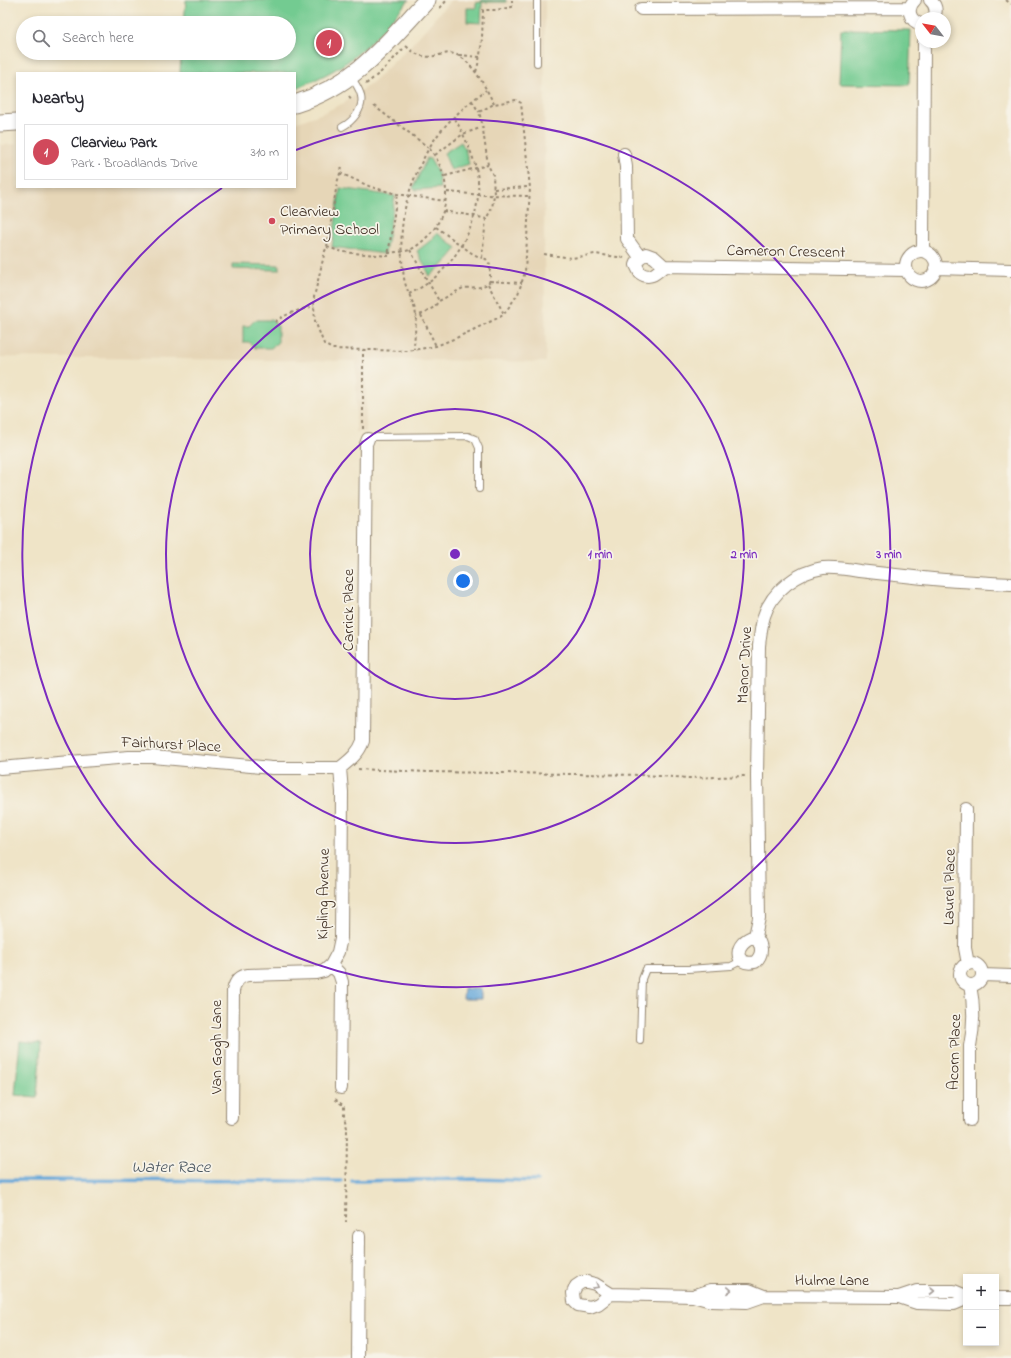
<!DOCTYPE html>
<html lang="en">
<head>
<meta charset="utf-8">
<style>
	body { margin:0; font-family:"Indie Flower",sans-serif; background:#f7f7f7; color:#2b2b33 }
	.controls { position:absolute; right:12px; bottom:12px; display:grid; overflow:hidden; border-radius:0px; box-shadow:0 2px 6px #0003 }
	.controls button { width:36px; height:36px; display:grid; place-items:center; padding:0; border:0; border-bottom:1px solid #e1e1e2; background:#fff; color:#2b2b33; font:20px sans-serif }
	.compass { position:absolute; left:915px; top:12px; width:36px; height:36px; border-radius:50%; background:#fff; box-shadow:0 2px 6px #0003; rotate:301deg }
	.you { position:absolute; left:463px; top:581px; width:14px; height:14px; margin:-10px; border:3px solid #fff; border-radius:50%; background:#1a73e8; box-shadow:0 0 0 6px #1a73e833 }
	.badge { display:grid; place-items:center; width:26px; height:26px; border-radius:50%; background:#d1495b; color:#fff; font-size:13px; font-weight:700 }
	.pin { position:absolute; translate:-50% -50%; border:2px solid #fff; box-shadow:0 1px 4px #0006 }
	.list { margin:0; padding:0; list-style:none }
	h2 { display:flex; justify-content:space-between; align-items:center; height:52px; margin:0; padding:0 16px; font-size:17px }
	h2 small { font-size:13px; font-weight:400; color:#7c7c81 }
	.list li { display:grid; grid-template-columns:26px 1fr auto; gap:12px; align-items:center; box-sizing:border-box; height:56px; margin:0 8px 8px; padding:0 8px; border:1px solid #e1e1e2; border-radius:0px }
	.list b { display:block; font-size:15px; white-space:nowrap }
	.list p { margin:0; font-size:13px; white-space:nowrap; color:#7c7c81 }
	.list em { font-size:13px; font-style:normal; color:#7c7c81 }
	.icon { flex:none; width:22px; height:22px; fill:none; stroke:currentColor; stroke-width:2; stroke-linecap:round; stroke-linejoin:round }
	.map { position:relative; flex:none; width:1011px; height:1358px; overflow:hidden }
	.search { position:absolute; background:#fff; box-shadow:0 2px 6px #0003; left:16px; top:16px; width:280px; height:44px; display:flex; align-items:center; gap:10px; box-sizing:border-box; padding:0 14px; border-radius:22px; color:#7c7c81; font-size:15px }
	.panel { position:absolute; background:#fff; box-shadow:0 2px 6px #0003; left:16px; top:72px; width:280px; height:116px; border-radius:0px }
	.map>svg:first-child { display:block }
	.built { fill:#e6d6b7 }
	.green { fill:#73cb91; stroke:#577a58 }
	.water { fill:#66a8da; stroke:#50697c }
	.lines { fill:none; stroke-linecap:round; stroke-linejoin:round }
	.stream { stroke:#66a8da; stroke-width:3.5 }
	.lane-casing { stroke:#958772; stroke-width:8 }
	.street-casing { stroke:#958772; stroke-width:14 }
	.secondary-casing { stroke:#958772; stroke-width:19 }
	.path { stroke:#958772; stroke-width:2; stroke-dasharray:3 3; stroke-linecap:butt }
	.lane { stroke:#fff; stroke-width:6 }
	.street { stroke:#fff; stroke-width:12 }
	.secondary { stroke:#fff; stroke-width:17 }
	.oneway { stroke:#a79f9a }
	.ring { fill:none; stroke:#7b2cbf; stroke-width:2 }
	.poi-dot { fill:#d1495b; stroke:#f7f3e8; stroke-width:1.5 }
	.labels { text-anchor:middle; dominant-baseline:central; stroke-width:3.5; stroke-linejoin:round; paint-order:stroke }
	.poi-label { font-size:16px; fill:#3b2a1e; stroke:#f7f3e8; text-anchor:start }
	.street-label { font-size:16px; fill:#3b2a1e; stroke:#f7f3e8 }
	.water-label { font-size:17px; font-style:italic; fill:#4a5660; stroke:#f7f3e8 }
	.centre { fill:#7b2cbf; stroke:#f7f3e8; stroke-width:2 }
	.ring-label { font-size:12px; text-anchor:middle; font-weight:bold; fill:#7b2cbf; stroke:#f7f3e8; stroke-width:3.5; stroke-linejoin:round; paint-order:stroke }
</style>
</head>
<body>
<div class="map">
<svg width="1011" height="1358" viewBox="0 0 1011 1358">
	<rect width="100%" height="100%" fill="#f7f3e8"/>
	<filter id="ink" filterUnits="userSpaceOnUse"><feTurbulence type="fractalNoise" baseFrequency=".025" numOctaves="2"/><feDisplacementMap in="SourceGraphic" scale="8" xChannelSelector="R" yChannelSelector="G"/><feConvolveMatrix kernelMatrix="1 2 1 2 8 2 1 2 1" color-interpolation-filters="sRGB"/></filter>
	<filter id="wash" filterUnits="userSpaceOnUse"><feTurbulence type="fractalNoise" baseFrequency=".012" numOctaves="4" result="noise"/><feDisplacementMap in="SourceGraphic" scale="16" xChannelSelector="R" yChannelSelector="G"/><feGaussianBlur stdDeviation="0.9" result="paint"/><feColorMatrix in="noise" values="0 0 0 0 0 0 0 0 0 0 0 0 0 0 0 0 0 1.4 0 .05"/><feComposite in="paint" operator="in"/></filter>
	<g filter="url(#wash)">
		<rect width="100%" height="100%" fill="#efe4c7"/>
		<path class="built" d="M451,0H545L544,254L546,362L366,359V432H356V361L0,357V145L17,144V187H295V123L323,113L344,103L373,82L412,44Z"/>
		<path class="green" d="M186,0H409C389,22 371,45 347,62C331,73 313,81 295,89V73H180L181,53H289V23H184Z
			M482,0H506V2H482L481,23L467,22V8H476V3L481,2Z
			M841,29L911,30L909,85L839,84Z
			M461,142L465,149L469,164L451,170L444,153Z
			M427,158L430,159L438,173L440,188L415,190L413,188Z
			M340,188L395,196L385,254L332,247Z
			M437,233L457,248L444,264L430,276L417,251L430,241Z
			M233,264L279,265V270L233,269Z
			M255,320H272L278,326V342L271,348H255L249,342H243V326H249Z
			M20,1041L41,1043L37,1097L15,1095Z"/>
		<path class="water" d="M464,988H467V989H481V999H463Z"/>
		<g class="lines">
			<path class="stream" d="M0,1180L341,1181
				M352,1181L476,1179L537,1181"/>
		</g>
	</g>
	<g filter="url(#ink)">
		<g class="lines">
			<g class="lane-casing">
				<path id="lane" d="M537,63V0
					M342,127C352,122 364,109 361,96C360,89 354,82 351,76
					M368,439L371,437L468,436L475,439L479,448V489
					M640,1040L642,979L646,969H688L731,966L737,963L741,959"/>
			</g>
			<g class="street-casing">
				<path id="street" d="M915,0C906,8 909,21 921,24
					M930,0C936,5 937,11 934,18
					M641,9L910,8
					M624,154L626,167L627,239L640,257
					M923,251L924,42
					M906 266a15 15 0 1 1 30 0a15 15 0 1 1-30 0Z
					M664,266C656,273 650,280 640,273L636,265L639,258L646,254L654,257L664,266L906,270
					M935,268L1011,270
					M0,768L129,757H153L272,768H340
					M340,768C350,760 359,753 363,741L366,444L368,439
					M340,768L342,792L341,938L338,952L331,965L339,973L342,982L341,1088
					M966,809L965,948L968,964
					M755,936L759,918L757,776L759,646C760,636 761,626 764,616C772,591 797,572 823,568C834,567 847,569 859,571C877,573 895,575 914,577C946,581 978,582 1011,584
					M755,936C762,944 764,954 755,962C733,967 733,942 755,936Z
					M960 974a11 11 0 1 1 22 0a11 11 0 1 1-22 0Z
					M982,975L1011,976
					M232,1118L233,991C235,982 239,976 248,975L316,973L324,971L331,965
					M970,1120V1046C974,1027 974,1004 970,985
					M611,1294L598,1304L590,1307L578,1305L574,1301L573,1293L576,1286L582,1282H587L595,1284L611,1294L693,1296L711,1301L747,1302L764,1296L899,1297L917,1303L954,1304L966,1299
					M693,1296L711,1290H749L764,1296
					M899,1297L917,1291H954L966,1296
					M996,1298H1011
					M358,1358L359,1236"/>
			</g>
			<g class="secondary-casing">
				<path id="secondary" d="M295,104C355,85 386,44 427,0
					M0,123L17,122"/>
			</g>
			<path class="path" d="M1006,0L1011,4
				M440,8L447,0
				M406,46C417,56 425,59 439,55C444,54 449,52 454,54C471,58 487,90 494,104
				M459,55L480,57
				M476,72C483,48 482,33 483,10H496L512,7V0
				M366,84L381,72L403,49
				M349,96L352,100
				M472,101L479,112
				M374,106L429,148C404,194 397,226 404,278C406,291 415,303 416,316C416,327 414,339 414,350
				M435,155L463,134L483,127
				M342,167L337,183L327,247L325,251L314,297V306L315,321L324,344L332,349L408,351L436,346L456,338L500,317L504,314L518,294L525,272L530,188L521,103L516,100L494,104L479,112L482,123L488,165L493,175L494,195L492,208L486,219L482,258L486,259L490,265V280L488,284L480,287L463,288L439,301L434,307L425,313L416,316
				M340,173L371,187L397,194L445,201
				M445,176L488,165
				M494,189L529,187
				M447,192L484,195L530,196
				M443,211L475,216L486,219
				M436,227L473,254L482,258
				M327,247L343,252L388,256L397,194
				M410,250L439,301
				M388,253C395,252 403,252 410,250C416,247 422,242 427,237C453,211 451,175 429,148C443,124 465,106 486,90
				M544,254L572,258L595,254L625,258
				M490,281L522,283
				M488,284L504,314
				M409,294C415,291 422,287 428,283C462,258 486,210 476,168C471,150 463,133 454,117
				M421,315L436,346
				M275,322C286,313 300,310 314,306
				M363,429V350
				M358,769L428,772L644,775L689,778L745,776
				M335,1099L344,1106V1116L347,1127L346,1222"/>
			<use href="#lane" class="lane"/>
			<use href="#street" class="street"/>
			<use href="#secondary" class="secondary"/>
		</g>
		<defs><path id="oneway-chevron" d="M-2-3.5L2.5 0L-2 3.5" fill="none" stroke-width="1.6" stroke-linecap="round" stroke-linejoin="round"/></defs>
		<g class="oneway">
			<use href="#oneway-chevron" transform="translate(596 1286) rotate(29)"/>
			<use href="#oneway-chevron" transform="translate(729 1290) rotate(1)"/>
			<use href="#oneway-chevron" transform="translate(932 1291)"/>
		</g>
	</g>
	<g class="ring">
		<circle cx="455" cy="554" r="145"/>
		<circle cx="455" cy="554" r="289"/>
		<path d="M296 150A434 434 0 1 1 222 188"/>
	</g>
	<circle class="poi-dot" cx="272" cy="221" r="4"/>
	<g class="labels">
		<g class="poi-label">
			<text x="280" y="212">Clearview<tspan x="280" dy="18">Primary School</tspan></text>
		</g>
		<g class="street-label">
			<text transform="translate(786 252) rotate(1)">Cameron Crescent</text>
			<text transform="translate(349 610) rotate(-90)">Carrick Place</text>
			<text transform="translate(745 665) rotate(-87)">Manor Drive</text>
			<text transform="translate(171 745) rotate(3)">Fairhurst Place</text>
			<text transform="translate(950 887) rotate(-89)">Laurel Place</text>
			<text transform="translate(324 894) rotate(-89)">Kipling Avenue</text>
			<text transform="translate(217 1047) rotate(-90)">Van Gogh Lane</text>
			<text transform="translate(955 1052) rotate(-88)">Acorn Place</text>
			<text x="832" y="1281">Hulme Lane</text>
		</g>
		<g class="water-label">
			<text x="171" y="1167">Water Race</text>
		</g>
	</g>
	<circle cx="455" cy="554" r="6" class="centre"/>
	<g class="ring-label">
		<text x="600" y="558">1 min</text>
		<text x="744" y="558">2 min</text>
		<text x="889" y="558">3 min</text>
	</g>
</svg>
<div class="controls">
<button>+</button>
<button>−</button>
</div>
<svg class="compass" viewBox="-18 -18 36 36"><path d="M0-13l5 13h-10z" fill="#e53935"/><path d="M0 13l5-13h-10z" fill="#7c7c81"/></svg>
<div class="you"></div>
<div class="pin badge" style="left:329px;top:43px">1</div>
<div class="search"><svg class="icon" aria-label="search" viewBox="0 0 24 24"><circle cx="10" cy="10" r="6"/><path d="M15 15l6 6"/></svg>Search here</div>
<section class="panel">
<h2>Nearby<small></small></h2>
<ul class="list">
<li><span class="badge">1</span><div><b>Clearview Park</b><p>Park · Broadlands Drive</p></div><em>310 m</em></li>
</ul>
</section>
</div>
</body>
</html>
